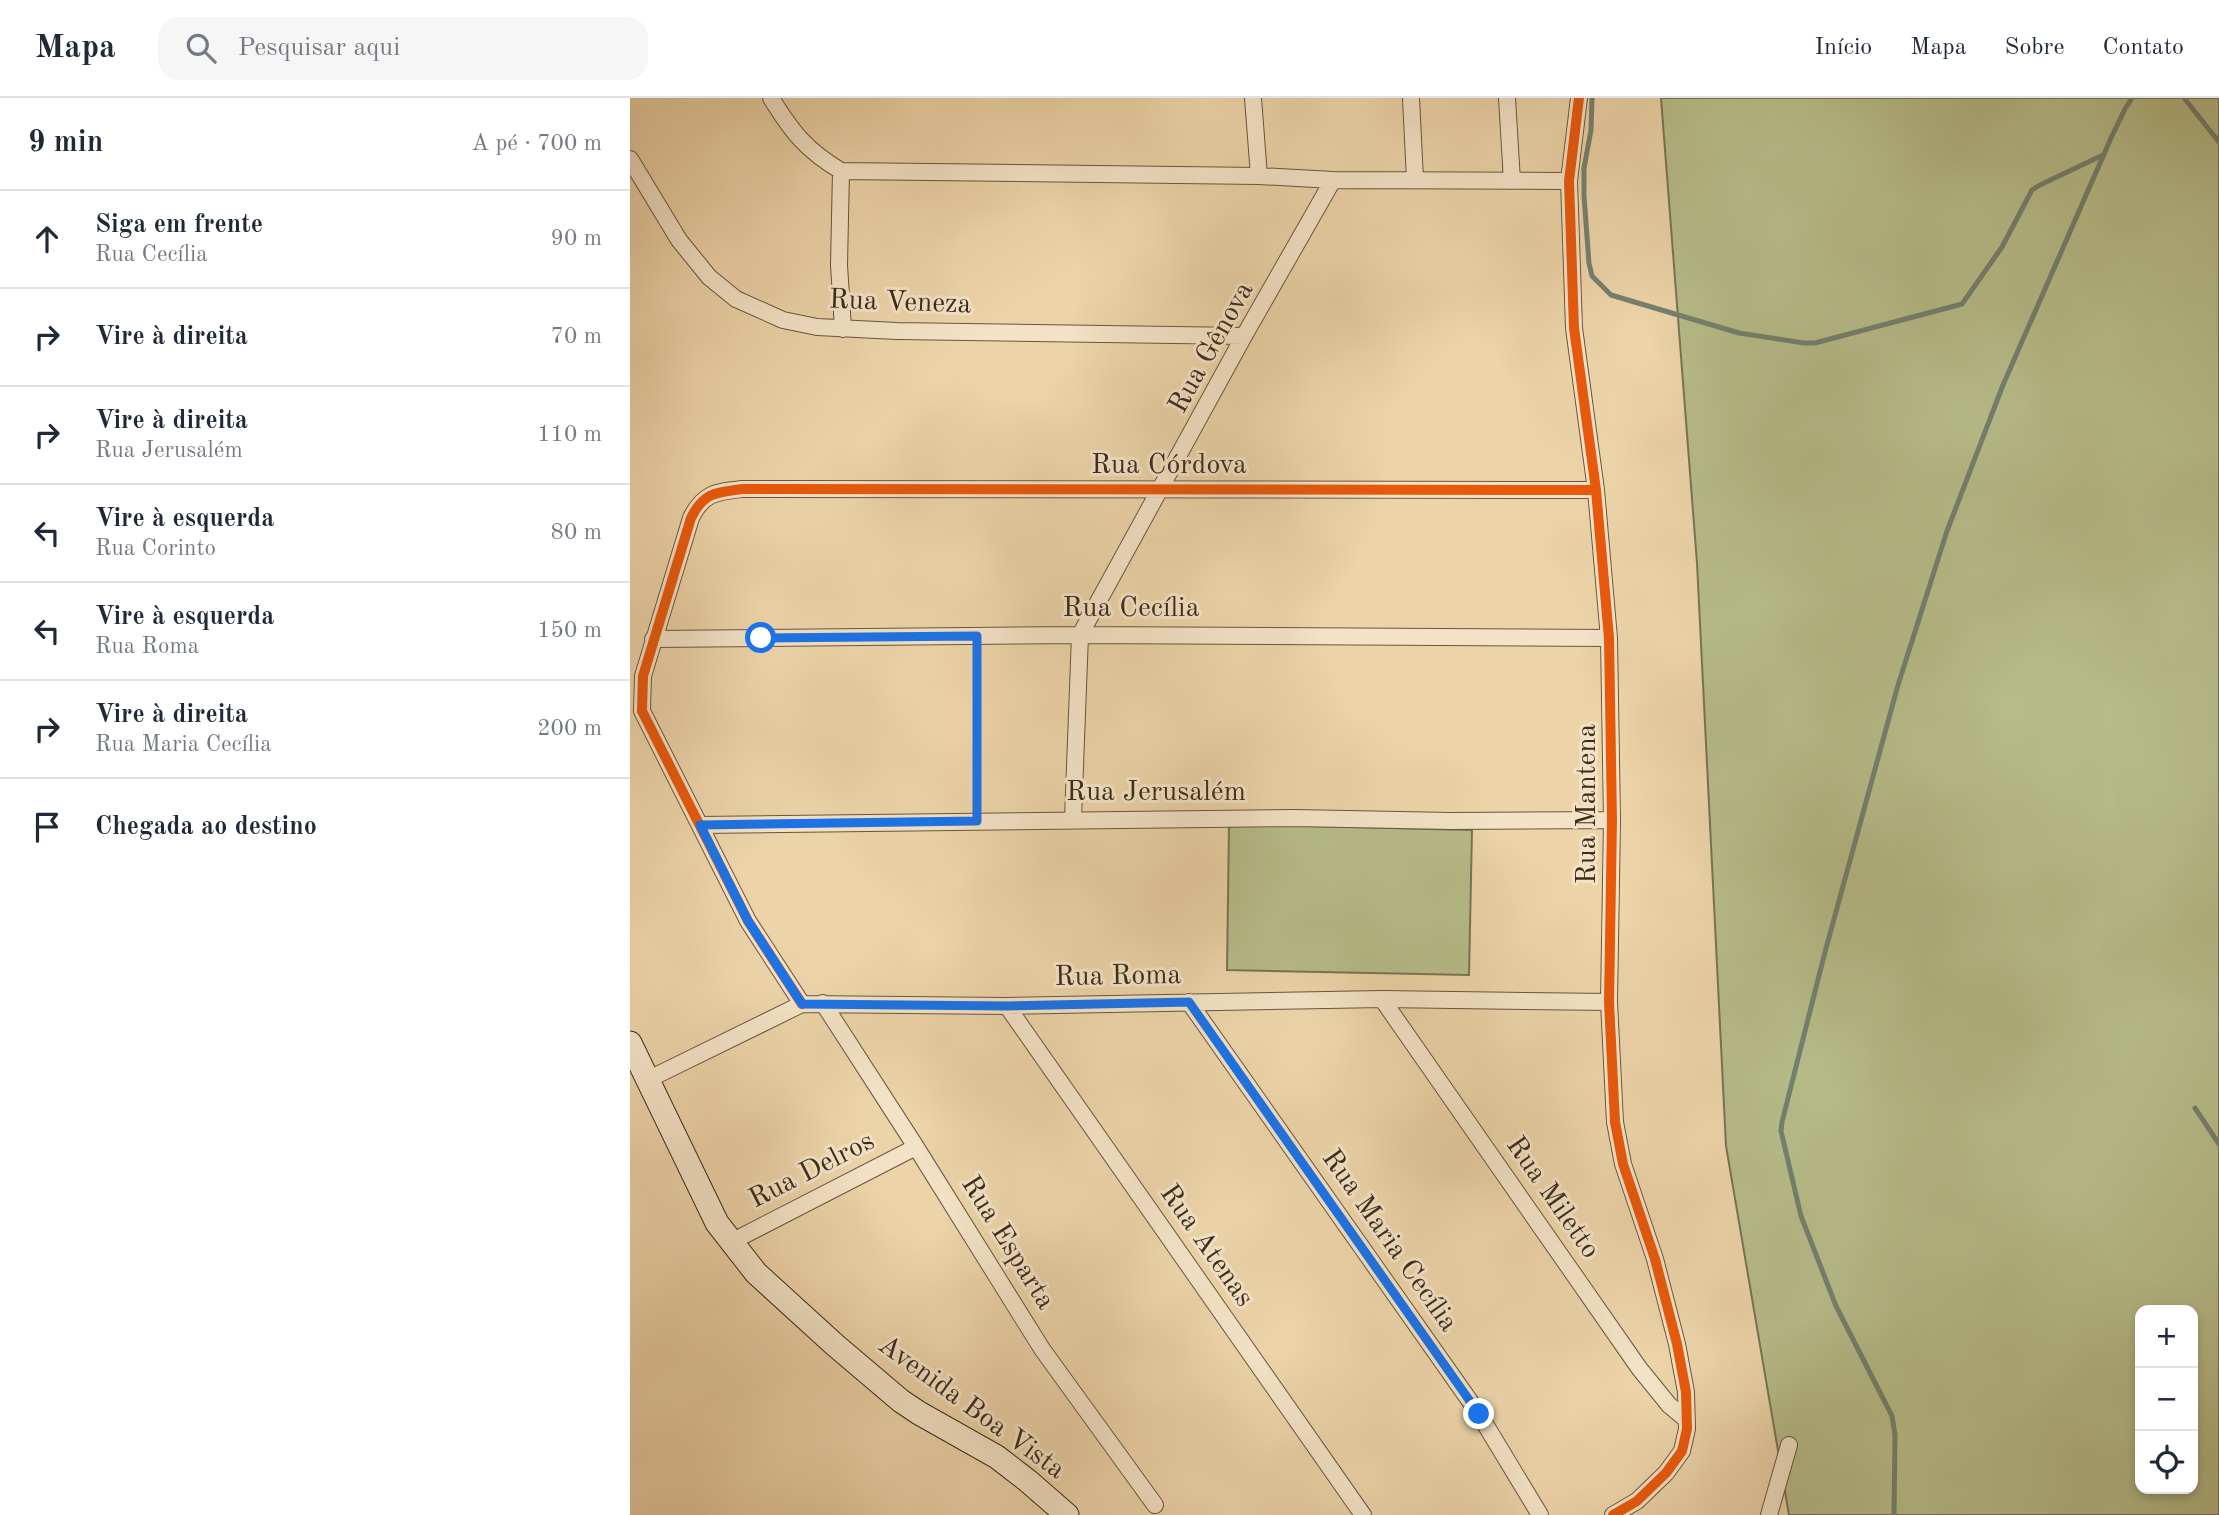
<!DOCTYPE html>
<html lang="pt">
<head>
<meta charset="utf-8">
<style>
	body { margin:0; font-family:"Old Standard TT",serif; background:#f6f6f7; color:#1f2937 }
	.controls { position:absolute; right:21px; bottom:21px; display:grid; overflow:hidden; border-radius:14px; box-shadow:0 4px 10px #0003 }
	.controls button { width:63px; height:63px; display:grid; place-items:center; padding:0; border:0; border-bottom:2px solid #e0e1e3; background:#fff; color:#1f2937; font:35px sans-serif }
	.stop { position:absolute; width:21px; height:21px; margin:-16px; border:5px solid #1a73e8; border-radius:50%; background:#fff }
	.stop.end { background:#1a73e8; border-color:#fff; box-shadow:0 2px 7px #0008 }
	.list { margin:0; padding:0; list-style:none }
	h2 { display:flex; justify-content:space-between; align-items:center; height:91px; margin:0; padding:0 28px; font-size:30px }
	h2 small { font-size:23px; font-weight:400; color:#747a83 }
	.list li { display:grid; grid-template-columns:46px 1fr auto; gap:21px; align-items:center; box-sizing:border-box; height:98px; padding:0 28px; border-top:2px solid #e0e1e3 }
	.list b { display:block; font-size:26px; white-space:nowrap }
	.list p { margin:0; font-size:23px; white-space:nowrap; color:#747a83 }
	.list em { font-size:23px; font-style:normal; color:#747a83 }
	.icon { flex:none; width:38px; height:38px; fill:none; stroke:currentColor; stroke-width:2; stroke-linecap:round; stroke-linejoin:round }
	.map { position:relative; flex:none; width:1589px; height:1417px; overflow:hidden }
	header { display:flex; align-items:center; gap:42px; box-sizing:border-box; height:98px; padding:0 35px; background:#fff; border-bottom:2px solid #e0e1e3 }
	header strong { font-size:33px }
	nav { display:flex; gap:38px; margin-inline-start:auto; font-size:24px }
	.search { width:490px; height:63px; background:#f6f6f7; display:flex; align-items:center; gap:18px; box-sizing:border-box; padding:0 24px; border-radius:21px; color:#747a83; font-size:26px }
	main { display:flex }
	aside { flex:1; background:#fff }
	.map>svg:first-child { display:block }
	.green { fill:#b6bc89; stroke:#797452; stroke-width:2; fill-rule:evenodd }
	.lines { fill:none; stroke-linecap:round; stroke-linejoin:round }
	.stream { stroke:#74806e; stroke-width:5 }
	.street-casing { stroke:#68563f; stroke-width:18 }
	.secondary-casing { stroke:#3c2c1c; stroke-width:25 }
	.path { stroke:#3c2c1c; stroke-width:2.5; stroke-dasharray:5 3.5; stroke-linecap:butt }
	.street { stroke:#f3e2c6; stroke-width:16 }
	.secondary { stroke:#f3e2c6; stroke-width:23 }
	.cycleway-casing { stroke:#f3e2c6; stroke-width:15 }
	.cycleway { stroke:#e8590c; stroke-width:10 }
	.route { stroke:#1a73e8; stroke-width:9 }
	.labels { text-anchor:middle; dominant-baseline:central; stroke-width:6; stroke-linejoin:round; paint-order:stroke }
	.street-label { font-size:28px; fill:#3c2c1c; stroke:#f3e2c6 }
</style>
</head>
<body>
<header>
<strong>Mapa</strong>
<div class="search"><svg class="icon" aria-label="search" viewBox="0 0 24 24"><circle cx="10" cy="10" r="6"/><path d="M15 15l6 6"/></svg>Pesquisar aqui</div>
<nav><a>Início</a><a>Mapa</a><a>Sobre</a><a>Contato</a></nav>
</header>
<main>
<aside>
<h2>9 min<small>A pé · 700 m</small></h2>
<ul class="list">
<li><svg class="icon" aria-label="ahead" viewBox="0 0 24 24"><path d="M12 20V5M6 11l6-6 6 6"/></svg><div><b>Siga em frente</b><p>Rua Cecília</p></div><em>90 m</em></li>
<li><svg class="icon" aria-label="right" viewBox="0 0 24 24"><path d="M7 20v-9h11M14 6l5 5-5 5"/></svg><div><b>Vire à direita</b></div><em>70 m</em></li>
<li><svg class="icon" aria-label="right" viewBox="0 0 24 24"><path d="M7 20v-9h11M14 6l5 5-5 5"/></svg><div><b>Vire à direita</b><p>Rua Jerusalém</p></div><em>110 m</em></li>
<li><svg class="icon" aria-label="left" viewBox="0 0 24 24"><path d="M17 20v-9H6M10 6l-5 5 5 5"/></svg><div><b>Vire à esquerda</b><p>Rua Corinto</p></div><em>80 m</em></li>
<li><svg class="icon" aria-label="left" viewBox="0 0 24 24"><path d="M17 20v-9H6M10 6l-5 5 5 5"/></svg><div><b>Vire à esquerda</b><p>Rua Roma</p></div><em>150 m</em></li>
<li><svg class="icon" aria-label="right" viewBox="0 0 24 24"><path d="M7 20v-9h11M14 6l5 5-5 5"/></svg><div><b>Vire à direita</b><p>Rua Maria Cecília</p></div><em>200 m</em></li>
<li><svg class="icon" aria-label="arrive" viewBox="0 0 24 24"><path d="M6 21V4h12l-3 4 3 4H6"/></svg><div><b>Chegada ao destino</b></div></li>
</ul>
</aside>
<div class="map">
<svg width="1589" height="1417" viewBox="0 0 1589 1417">
	<rect width="100%" height="100%" fill="#ecd3a8"/>
	<filter id="stains"><feTurbulence type="fractalNoise" baseFrequency=".00286" numOctaves="4"/><feColorMatrix values="0 0 0 0 .2 0 0 0 0 .09 0 0 0 0 .02 0 0 0 .5 -.17"/></filter>
	<radialGradient id="worn" r=".72"><stop offset=".6" stop-color="#630" stop-opacity="0"/><stop offset="1" stop-color="#630" stop-opacity=".3"/></radialGradient>
	<path class="green" d="M1031,0H1589V1417H1159L1096,1048L1067,465ZM1510,1212H1563V1391H1510Z
		M599,726L842,732L839,877L597,872Z"/>
	<g class="lines">
		<path class="stream" d="M962,0L961,32L954,70V98L959,165L962,178L981,197L1109,235L1174,245H1185L1332,206L1372,149L1402,92L1410,87L1473,57
			M1554,0L1589,44
			M1565,1010L1589,1046
			M1264,1417L1265,1337L1262,1318L1206,1208L1171,1118L1151,1033L1152,1024L1195,854L1268,587L1317,433L1373,287L1481,40L1495,11L1502,0"/>
		<g class="street-casing">
			<path id="street" d="M141,0C162,34 176,52 211,73L629,78L703,82L939,83
				M623,0L629,78
				M781,0L785,82
				M877,0L882,83
				M949,0L939,83L944,230L966,392L979,540L982,722L979,904L985,1024L993,1066L1025,1161L1047,1246L1056,1294L1057,1331L1052,1353L1036,1375L1007,1403L983,1417
				M0,61L49,142L79,179L106,201L153,222L187,229L267,233L614,238
				M211,73L209,167L213,231
				M23,541L450,537L979,540
				M443,721L450,537L614,238L703,82
				M70,727L665,720L821,723L982,722
				M752,901L1009,1270L1039,1307L1057,1322
				M559,904L849,1316L910,1417
				M193,905L286,1049L412,1251L525,1407
				M172,906L118,823L12,613L13,578L61,420C73,395 86,394 112,391L966,392
				M377,908L733,1417
				M17,982L172,906L377,908L752,901L979,904
				M101,1144L286,1049
				M1139,1417L1159,1347"/>
		</g>
		<g class="secondary-casing">
			<path id="secondary" d="M0,945L87,1125L126,1175L205,1247L271,1303L289,1315L367,1359L398,1383L437,1417"/>
		</g>
		<path class="path" d="M347,706V556"/>
		<use href="#street" class="street"/>
		<use href="#secondary" class="secondary"/>
		<g class="cycleway-casing">
			<path id="cycleway" d="M949,0L939,83L944,230L966,392L979,540L982,722L979,904L985,1024L993,1066L1025,1161L1047,1246L1056,1294L1057,1331L1052,1353L1036,1375L1007,1403L983,1417
				M172,906L118,823L12,613L13,578L61,420C73,395 86,394 112,391L966,392"/>
		</g>
		<use href="#cycleway" class="cycleway"/>
	</g>
	<g class="lines">
		<path class="route" d="M131,540L347,538V723L70,727L118,823L172,906L377,908L559,904L849,1316"/>
	</g>
	<g class="labels">
		<g class="street-label">
			<text transform="translate(270 205) rotate(2)">Rua Veneza</text>
			<text transform="translate(582 250) rotate(-61)">Rua Gênova</text>
			<text x="539" y="368">Rua Córdova</text>
			<text x="501" y="511">Rua Cecília</text>
			<text x="526" y="695">Rua Jerusalém</text>
			<text transform="translate(958 706) rotate(-90)">Rua Mantena</text>
			<text transform="translate(488 879) rotate(-1)">Rua Roma</text>
			<text transform="translate(182 1073) rotate(-27)">Rua Delros</text>
			<text transform="translate(922 1100) rotate(55)">Rua Miletto</text>
			<text transform="translate(759 1143) rotate(55)">Rua Maria Cecília</text>
			<text transform="translate(377 1145) rotate(58)">Rua Esparta</text>
			<text transform="translate(576 1148) rotate(55)">Rua Atenas</text>
			<text transform="translate(341 1310) rotate(36)">Avenida Boa Vista</text>
		</g>
	</g>
	<rect width="100%" height="100%" filter="url(#stains)"/>
	<rect width="100%" height="100%" fill="url(#worn)"/>
</svg>
<div class="controls">
<button>+</button>
<button>−</button>
<button><svg class="icon" aria-label="locate" viewBox="0 0 24 24"><circle cx="12" cy="12" r="6"/><path d="M12 2v4M12 18v4M2 12h4M18 12h4"/></svg></button>
</div>
<div class="stop" style="left:131px;top:540px"></div>
<div class="stop end" style="left:849px;top:1316px"></div>
</div>
</main>
</body>
</html>
